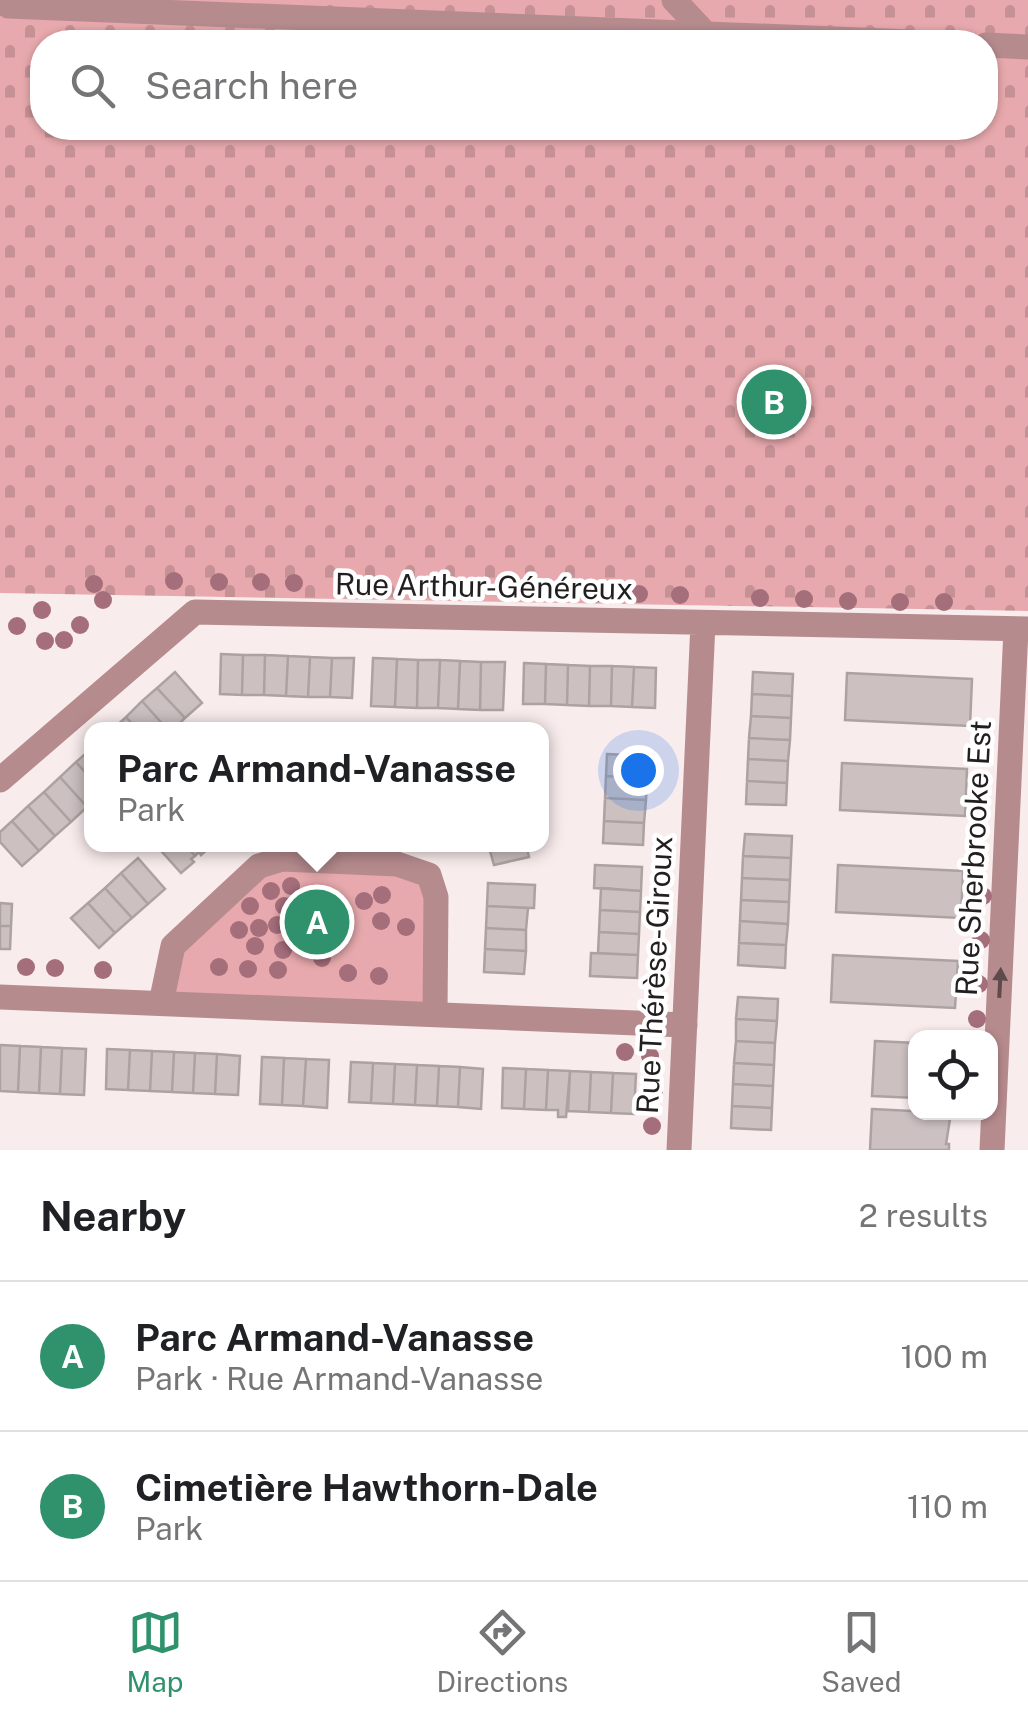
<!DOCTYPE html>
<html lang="en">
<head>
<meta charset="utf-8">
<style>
	body { margin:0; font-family:"Public Sans",sans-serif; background:#f2f2f2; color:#202124 }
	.controls { position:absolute; right:30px; bottom:30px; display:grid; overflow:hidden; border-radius:20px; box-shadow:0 2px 8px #0004 }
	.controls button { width:90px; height:90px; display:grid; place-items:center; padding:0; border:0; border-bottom:2px solid #e0e0e0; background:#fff; color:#202124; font:50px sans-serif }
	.you { position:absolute; left:638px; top:770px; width:35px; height:35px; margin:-25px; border:8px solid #fff; border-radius:50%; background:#1a73e8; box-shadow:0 0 0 15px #1a73e833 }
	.badge { display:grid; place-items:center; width:65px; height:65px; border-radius:50%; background:#2f926d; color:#fff; font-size:32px; font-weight:700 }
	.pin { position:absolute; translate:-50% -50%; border:5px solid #fff; box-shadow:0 2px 10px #0006 }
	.popup { position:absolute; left:84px; top:722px; width:465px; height:130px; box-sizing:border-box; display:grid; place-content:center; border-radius:20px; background:#fff; filter:drop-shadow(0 2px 8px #0005); font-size:32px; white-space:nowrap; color:#757577 }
	.popup b { font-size:38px; color:#202124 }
	.popup::after { content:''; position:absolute; left:50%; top:100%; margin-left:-20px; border:20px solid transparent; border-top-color:#fff }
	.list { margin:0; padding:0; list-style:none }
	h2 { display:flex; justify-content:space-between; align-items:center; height:130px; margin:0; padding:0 40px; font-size:42px }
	h2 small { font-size:32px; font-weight:400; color:#757577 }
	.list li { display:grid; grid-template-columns:65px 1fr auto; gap:30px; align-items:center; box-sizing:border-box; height:150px; padding:0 40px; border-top:2px solid #e0e0e0 }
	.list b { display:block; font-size:38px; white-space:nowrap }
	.list p { margin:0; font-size:32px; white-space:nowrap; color:#757577 }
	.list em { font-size:32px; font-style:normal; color:#757577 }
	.icon { flex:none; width:55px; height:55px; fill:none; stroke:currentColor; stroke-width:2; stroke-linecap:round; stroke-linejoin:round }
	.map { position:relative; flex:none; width:1028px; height:1150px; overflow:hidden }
	.search { position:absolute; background:#fff; box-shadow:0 2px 8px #0004; left:30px; right:30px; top:30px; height:110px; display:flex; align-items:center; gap:25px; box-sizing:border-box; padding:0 35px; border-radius:40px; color:#757577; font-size:38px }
	.sheet { height:430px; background:#fff }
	nav { display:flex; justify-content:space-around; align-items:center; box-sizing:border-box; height:140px; border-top:2px solid #e0e0e0; background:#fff; font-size:28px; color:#757577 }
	nav a { display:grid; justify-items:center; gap:5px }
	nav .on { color:#2f926d }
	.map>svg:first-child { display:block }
	.cemetery { fill:url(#cemetery-stones); fill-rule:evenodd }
	.park { fill:#e7a9ad }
	.building { fill:#ccc0c1; stroke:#ada2a2; stroke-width:2.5 }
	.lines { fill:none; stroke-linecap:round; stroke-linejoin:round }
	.minor { stroke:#b68b8e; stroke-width:25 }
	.tree { fill:#a46e7b }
	.oneway { fill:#5e4a4b }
	.labels { text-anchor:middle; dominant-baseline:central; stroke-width:9; stroke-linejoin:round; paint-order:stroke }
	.street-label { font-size:30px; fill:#231e1f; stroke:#fff }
</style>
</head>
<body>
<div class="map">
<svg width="1028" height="1150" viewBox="0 0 1028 1150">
	<defs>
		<pattern id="cemetery-stones" width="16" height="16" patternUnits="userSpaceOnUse" patternTransform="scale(2.5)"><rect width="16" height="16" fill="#e7a9ad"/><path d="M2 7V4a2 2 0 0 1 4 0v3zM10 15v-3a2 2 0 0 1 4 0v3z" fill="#c69194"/></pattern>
	</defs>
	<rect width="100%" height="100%" fill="#f9eced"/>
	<path class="cemetery" d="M0,0H1028V611L0,593ZM42,42H986V128H42Z"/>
	<path class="park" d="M259,866L429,875L435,1014L161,1003L173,946Z"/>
	<path class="building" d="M221,654L243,655L242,695L220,694Z
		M243,655H265L264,695H242Z
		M265,655L288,656L286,696L264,695Z
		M288,656L310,657L308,697L286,696Z
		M310,657L332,658L330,697H308Z
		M332,658H354L352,698L330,697Z
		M373,658L397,659L395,707L371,706Z
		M397,659L418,660L417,708L395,707Z
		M418,660H440L438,708H417Z
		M440,660L460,661L458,709L438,708Z
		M460,661L481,662L480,710L458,709Z
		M481,662H505L503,710H480Z
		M524,663L546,664L545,704H523Z
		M546,664L568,665L567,705L545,704Z
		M568,665L590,666L589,706L567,705Z
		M590,666H612L611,706H589Z
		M612,666L634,667L632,707L611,706Z
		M634,667L656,668L655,708L632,707Z
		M175,672L202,703L185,718L157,688Z
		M753,672L793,674L792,696L752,694Z
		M847,673L972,679L970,726L845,720Z
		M157,688L185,718L173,730H168L142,701Z
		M752,694L792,696L791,718L751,716Z
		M142,701L158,719L168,730H138L126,717Z
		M751,716L791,718L790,740L749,738Z
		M126,717L138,730H112Z
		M749,738L790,740L788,761L748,759Z
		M92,748V780L76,762Z
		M607,754L648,756L647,778L606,776Z
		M748,759L788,761L787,783L747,781Z
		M76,762L92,780V802L87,807L60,777Z
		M842,763L967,769L965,816L840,810Z
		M606,776L647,778L646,800L605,798Z
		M60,777L87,807L71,822L44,792Z
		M747,781L787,783L786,805L746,804Z
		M44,792L71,822L55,836L28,806Z
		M605,798L646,800L644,823L604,821Z
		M28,806L55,836L39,851L12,821Z
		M12,821L39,851L22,866L0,842V832Z
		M604,821L644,823L643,845L603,843Z
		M745,834L792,836L791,858L743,856Z
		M155,844H185L195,856L191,859L194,862L181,873Z
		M185,844H213L201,855L199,852L195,856Z
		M480,844H526L529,857L494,865L490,851Z
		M743,856L791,858L790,880L742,878Z
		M138,858L165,889L148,904L121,873Z
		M595,865L642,867L641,891L594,888Z
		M838,865L963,871L961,918L836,912Z
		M121,873L148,904L132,918L105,888Z
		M742,878L790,880L789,902L741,900Z
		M488,883L535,885L534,908L487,906Z
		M105,888L132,918L115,933L88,903Z
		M601,888L641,891L640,912L600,910Z
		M741,900L789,902L788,924L740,921Z
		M0,903L12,904L11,926H0Z
		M88,903L115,933L99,948L71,918Z
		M487,906L528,908L526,930L486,928Z
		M600,910L640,912L639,934L599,932Z
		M740,921L788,924L786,945L739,943Z
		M0,926H11L10,949H0Z
		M486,928L526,930V951L485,949Z
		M599,932L639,934L638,955L598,953Z
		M739,943L786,945L785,968L738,965Z
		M485,949L526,951L524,974L484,972Z
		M591,953L638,955L637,978L590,976Z
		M833,955L958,961L955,1008L831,1002Z
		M738,997L778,999L777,1021L736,1019Z
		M736,1019L777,1021L775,1043L736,1041Z
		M736,1041L775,1043L774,1065L734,1063Z
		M875,1041L916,1043V1098L872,1096Z
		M0,1045L20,1046L18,1092L0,1091Z
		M20,1046L41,1047L39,1093L18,1092Z
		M41,1047L62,1048L60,1094L39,1093Z
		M62,1048L86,1049L84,1095L60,1094Z
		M107,1049L130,1050L128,1090L106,1089Z
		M130,1050L152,1051L150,1091L128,1090Z
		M152,1051L174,1052L172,1092L150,1091Z
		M174,1052L195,1053L193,1093L172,1092Z
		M195,1053L217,1054L215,1094L193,1093Z
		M217,1054L240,1056L238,1095L215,1094Z
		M262,1057L284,1058L282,1105L260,1104Z
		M284,1058L306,1059L303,1106L282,1105Z
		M306,1059L329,1060L327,1108L303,1106Z
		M351,1062L373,1063L371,1103L349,1102Z
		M373,1063L395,1064L393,1104L371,1103Z
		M734,1063L774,1065L773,1086L733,1084Z
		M395,1064L417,1065L415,1105L393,1104Z
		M417,1065L439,1066L437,1106L415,1105Z
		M439,1066L460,1067L458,1107L437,1106Z
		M460,1067L483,1069L481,1109L458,1107Z
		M503,1068L526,1069L524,1109L502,1108Z
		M526,1069L548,1070L546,1110L524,1109Z
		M548,1070L570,1071L566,1117H558V1110H546Z
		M570,1071L591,1072L589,1112L568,1111Z
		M591,1072L613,1073L611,1113L589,1112Z
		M613,1073L636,1074L634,1114L611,1113Z
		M733,1084L773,1086L772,1108L732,1106Z
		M732,1106L772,1108L771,1130L731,1128Z
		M872,1109L951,1113L946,1144H949V1150H870Z"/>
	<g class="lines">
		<path class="minor" d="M674,0L707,35
			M8,6L910,42
			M986,45L1028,47
			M0,780L195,612L1028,629
			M0,997L685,1025
			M161,1003L173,946L259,866L282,859L397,864L429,875L436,897L435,1014
			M679,1150L703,623
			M992,1150L1016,629"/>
	</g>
	<g class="tree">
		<circle cx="174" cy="581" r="9"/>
		<circle cx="219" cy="582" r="9"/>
		<circle cx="261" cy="582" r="9"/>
		<circle cx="294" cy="583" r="9"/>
		<circle cx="94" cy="584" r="9"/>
		<circle cx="374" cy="586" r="9"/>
		<circle cx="431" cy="587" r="9"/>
		<circle cx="503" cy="590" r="9"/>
		<circle cx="595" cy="594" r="9"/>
		<circle cx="639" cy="594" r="9"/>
		<circle cx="680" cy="595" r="9"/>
		<circle cx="760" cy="598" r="9"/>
		<circle cx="804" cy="599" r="9"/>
		<circle cx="103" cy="600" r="9"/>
		<circle cx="848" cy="601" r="9"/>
		<circle cx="900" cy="602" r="9"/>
		<circle cx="944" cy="602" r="9"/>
		<circle cx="42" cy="610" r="9"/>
		<circle cx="80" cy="625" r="9"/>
		<circle cx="17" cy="626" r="9"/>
		<circle cx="64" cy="640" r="9"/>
		<circle cx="45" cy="641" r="9"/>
		<circle cx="291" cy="886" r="9"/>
		<circle cx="271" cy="891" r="9"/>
		<circle cx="382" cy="895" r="9"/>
		<circle cx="983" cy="896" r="9"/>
		<circle cx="364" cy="901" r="9"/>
		<circle cx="250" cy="906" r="9"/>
		<circle cx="284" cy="906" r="9"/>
		<circle cx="341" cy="907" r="9"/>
		<circle cx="381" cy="921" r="9"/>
		<circle cx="277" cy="925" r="9"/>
		<circle cx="406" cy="927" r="9"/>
		<circle cx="259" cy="928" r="9"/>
		<circle cx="239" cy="930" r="9"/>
		<circle cx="981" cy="940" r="9"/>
		<circle cx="255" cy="946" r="9"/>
		<circle cx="283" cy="950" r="9"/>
		<circle cx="322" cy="958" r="9"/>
		<circle cx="26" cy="967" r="9"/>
		<circle cx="219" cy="967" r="9"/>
		<circle cx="55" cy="968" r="9"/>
		<circle cx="248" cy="969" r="9"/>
		<circle cx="103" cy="970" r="9"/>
		<circle cx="278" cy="970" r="9"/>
		<circle cx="348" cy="973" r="9"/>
		<circle cx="379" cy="976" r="9"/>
		<circle cx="979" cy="984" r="9"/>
		<circle cx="977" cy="1019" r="9"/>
		<circle cx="625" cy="1052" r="9"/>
		<circle cx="650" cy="1056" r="9"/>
		<circle cx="654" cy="1091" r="9"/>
		<circle cx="652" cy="1126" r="9"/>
	</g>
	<defs><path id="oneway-solid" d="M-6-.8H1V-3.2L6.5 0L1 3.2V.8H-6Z" transform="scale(2.5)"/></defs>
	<use class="oneway" href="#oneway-solid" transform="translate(1000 983) rotate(-87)"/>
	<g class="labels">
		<g class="street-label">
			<text transform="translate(484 586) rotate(1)">Rue Arthur-Généreux</text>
			<text transform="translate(973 858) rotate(-87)">Rue Sherbrooke Est</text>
			<text transform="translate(654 975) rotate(-87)">Rue Thérèse-Giroux</text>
		</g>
	</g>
</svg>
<div class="controls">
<button><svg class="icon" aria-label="locate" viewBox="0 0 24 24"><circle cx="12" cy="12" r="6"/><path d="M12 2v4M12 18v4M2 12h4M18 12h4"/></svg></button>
</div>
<div class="you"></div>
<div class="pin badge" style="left:317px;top:922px">A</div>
<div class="popup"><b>Parc Armand-Vanasse</b>Park</div>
<div class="pin badge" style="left:774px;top:402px">B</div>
<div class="search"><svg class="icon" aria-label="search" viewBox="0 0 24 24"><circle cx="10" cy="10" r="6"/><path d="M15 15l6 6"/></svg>Search here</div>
</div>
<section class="sheet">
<h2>Nearby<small>2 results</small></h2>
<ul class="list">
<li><span class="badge">A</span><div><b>Parc Armand-Vanasse</b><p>Park · Rue Armand-Vanasse</p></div><em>100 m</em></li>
<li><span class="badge">B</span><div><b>Cimetière Hawthorn-Dale</b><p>Park</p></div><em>110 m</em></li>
</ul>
</section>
<nav>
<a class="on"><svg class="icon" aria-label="map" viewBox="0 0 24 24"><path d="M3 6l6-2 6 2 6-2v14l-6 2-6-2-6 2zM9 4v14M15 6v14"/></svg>Map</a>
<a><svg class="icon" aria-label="directions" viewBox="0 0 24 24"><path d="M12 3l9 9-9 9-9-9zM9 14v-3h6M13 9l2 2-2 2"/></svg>Directions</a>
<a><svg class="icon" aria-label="saved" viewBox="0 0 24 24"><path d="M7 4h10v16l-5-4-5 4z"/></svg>Saved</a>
</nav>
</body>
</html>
